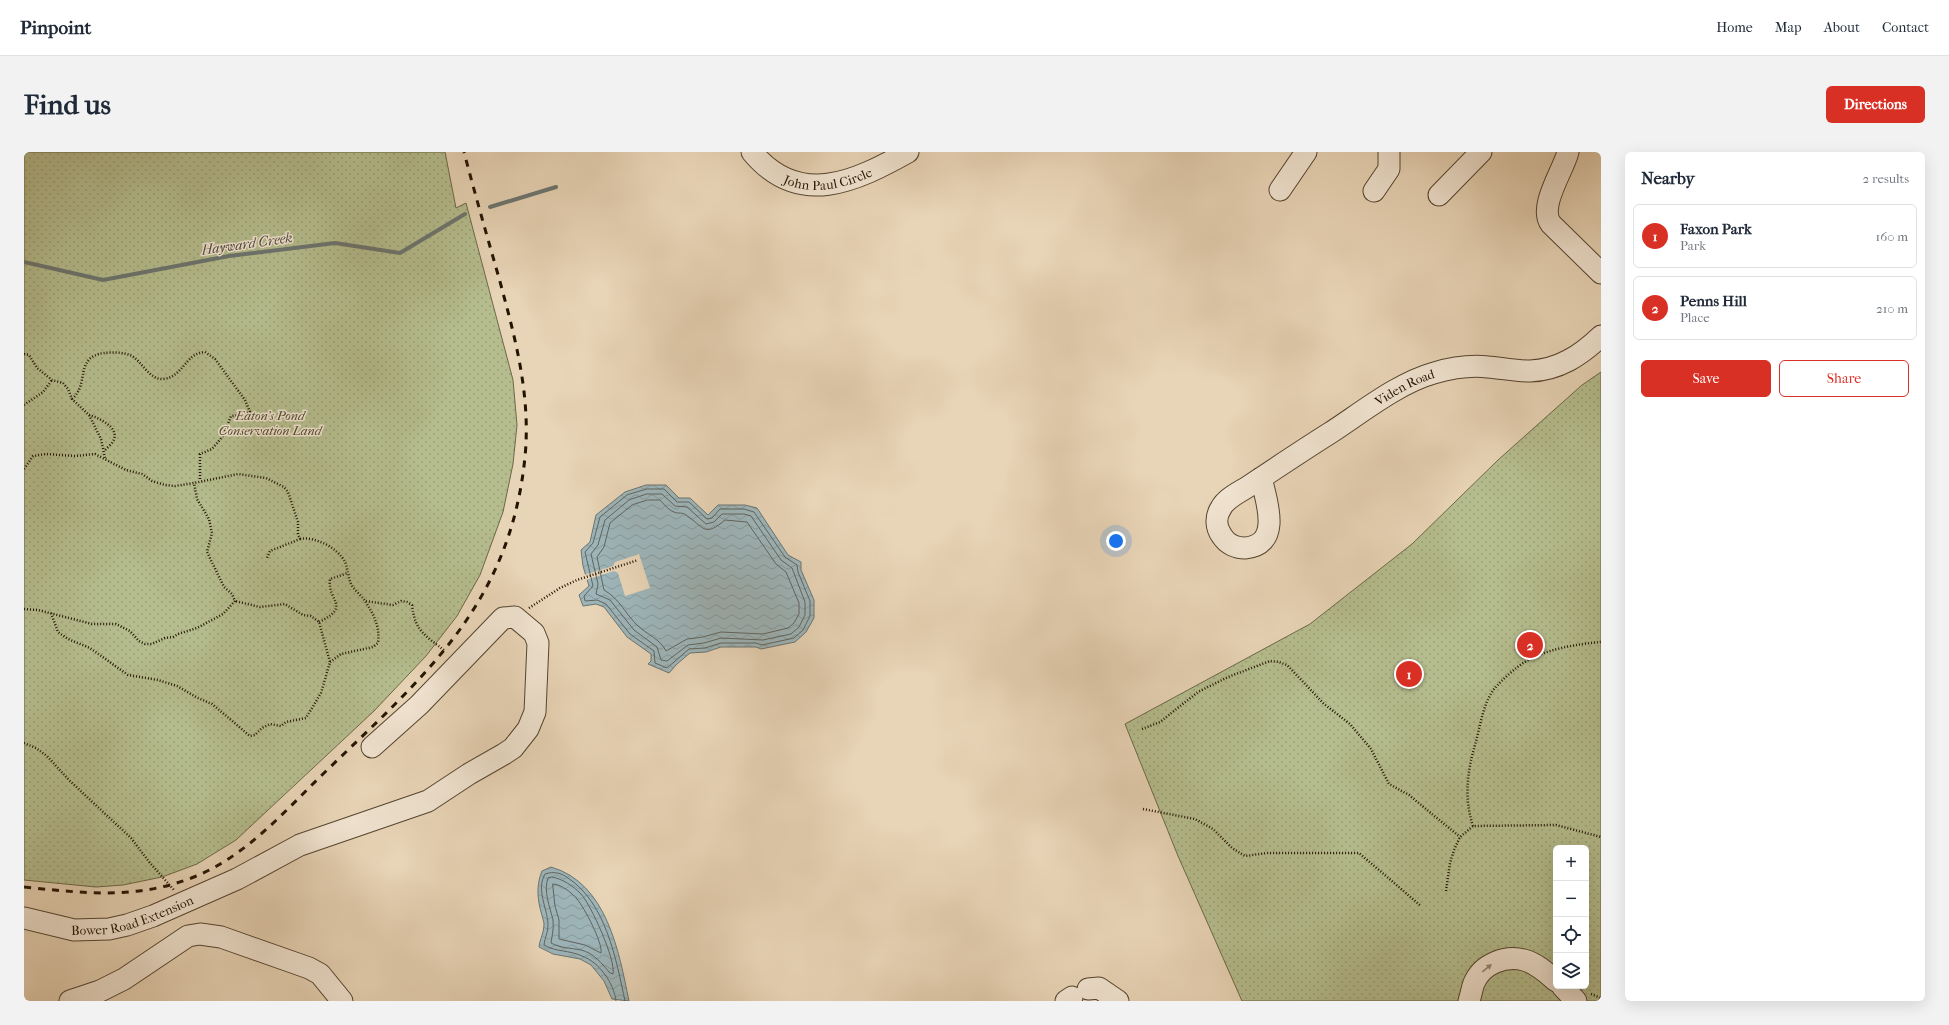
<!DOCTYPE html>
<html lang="en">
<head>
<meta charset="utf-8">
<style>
	body { margin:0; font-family:"IM FELL French Canon",serif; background:#f2f2f3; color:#1f2937 }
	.controls { position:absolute; right:12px; bottom:12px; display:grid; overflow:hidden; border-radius:6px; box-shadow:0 4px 16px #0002 }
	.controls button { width:36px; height:36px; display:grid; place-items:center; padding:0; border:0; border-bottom:1px solid #e0e1e3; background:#fff; color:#1f2937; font:20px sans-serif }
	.you { position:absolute; left:1092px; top:389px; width:14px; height:14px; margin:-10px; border:3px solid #fff; border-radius:50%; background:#1a73e8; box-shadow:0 0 0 6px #1a73e833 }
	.badge { display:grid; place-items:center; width:26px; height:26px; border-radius:50%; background:#d93025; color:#fff; font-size:13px; font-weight:700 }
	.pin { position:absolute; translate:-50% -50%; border:2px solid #fff; box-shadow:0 1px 4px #0006 }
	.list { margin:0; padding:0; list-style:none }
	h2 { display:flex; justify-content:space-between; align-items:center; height:52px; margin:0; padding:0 16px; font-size:17px }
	h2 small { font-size:13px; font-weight:400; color:#747a83 }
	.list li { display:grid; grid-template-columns:26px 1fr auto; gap:12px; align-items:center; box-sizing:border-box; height:64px; margin:0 8px 8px; padding:0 8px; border:1px solid #e0e1e3; border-radius:6px }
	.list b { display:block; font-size:15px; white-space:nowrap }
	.list p { margin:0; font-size:13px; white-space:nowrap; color:#747a83 }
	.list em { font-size:13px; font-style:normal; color:#747a83 }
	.actions { display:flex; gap:8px; padding:12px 16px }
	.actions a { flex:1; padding:9px 0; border:1px solid #d93025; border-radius:6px; text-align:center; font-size:14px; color:#d93025 }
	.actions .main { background:#d93025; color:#fff }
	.icon { flex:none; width:22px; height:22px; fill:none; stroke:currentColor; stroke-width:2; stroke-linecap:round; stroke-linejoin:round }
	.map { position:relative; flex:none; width:1577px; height:849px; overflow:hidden; border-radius:6px }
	header { display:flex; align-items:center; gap:24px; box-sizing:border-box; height:56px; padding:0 20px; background:#fff; border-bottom:1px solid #e0e1e3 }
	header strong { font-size:19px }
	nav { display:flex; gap:22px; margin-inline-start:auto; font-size:14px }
	.intro { display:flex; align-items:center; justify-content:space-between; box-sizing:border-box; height:96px; padding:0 24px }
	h1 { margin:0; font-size:28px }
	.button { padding:10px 18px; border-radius:6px; background:#d93025; color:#fff; font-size:14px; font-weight:700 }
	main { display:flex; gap:24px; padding:0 24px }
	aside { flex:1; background:#fff; border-radius:6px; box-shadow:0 4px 16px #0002 }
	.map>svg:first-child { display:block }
	.park { fill:url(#park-dots); stroke:#6c6848; fill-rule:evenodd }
	.water { fill:url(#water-waves); stroke:#6c7570 }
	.pier { fill:#e8d4b6 }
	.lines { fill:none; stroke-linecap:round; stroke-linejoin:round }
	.shore { stroke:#60645e; stroke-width:1 }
	.stream { stroke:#6c7570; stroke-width:4 }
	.minor-casing { stroke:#54442f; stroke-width:23 }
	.path { stroke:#231402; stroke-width:2.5; stroke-dasharray:1 2; stroke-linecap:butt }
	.minor { stroke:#f0e3d0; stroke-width:21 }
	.rail { stroke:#231402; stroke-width:3; stroke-dasharray:7 7; stroke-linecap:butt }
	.oneway { fill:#948673 }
	.labels { text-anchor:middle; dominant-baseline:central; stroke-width:3; stroke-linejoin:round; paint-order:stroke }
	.street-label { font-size:13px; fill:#231402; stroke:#f0e3d0 }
	.park-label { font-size:13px; font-style:italic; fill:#4f472c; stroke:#f0e3d0 }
	.water-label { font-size:14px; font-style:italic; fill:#4e4c42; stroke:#f0e3d0 }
</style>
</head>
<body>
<header>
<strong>Pinpoint</strong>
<nav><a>Home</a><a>Map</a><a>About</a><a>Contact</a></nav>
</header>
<div class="intro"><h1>Find us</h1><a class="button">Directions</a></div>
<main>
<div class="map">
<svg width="1577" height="849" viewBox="0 0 1577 849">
	<defs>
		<pattern id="park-dots" width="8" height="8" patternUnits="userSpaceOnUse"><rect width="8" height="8" fill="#b5bd8e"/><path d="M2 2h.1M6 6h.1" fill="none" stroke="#9ba279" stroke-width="1.8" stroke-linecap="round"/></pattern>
		<pattern id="water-waves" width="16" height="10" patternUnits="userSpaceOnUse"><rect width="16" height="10" fill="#9db5ba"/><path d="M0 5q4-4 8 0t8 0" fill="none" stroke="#879b9e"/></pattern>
	</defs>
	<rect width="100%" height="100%" fill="#e8d4b6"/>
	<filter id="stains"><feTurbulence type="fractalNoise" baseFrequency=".005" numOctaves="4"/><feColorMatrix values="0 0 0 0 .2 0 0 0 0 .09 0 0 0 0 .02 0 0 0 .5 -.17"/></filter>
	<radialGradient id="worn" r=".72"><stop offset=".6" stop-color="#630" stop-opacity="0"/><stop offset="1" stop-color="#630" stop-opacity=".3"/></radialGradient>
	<path class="park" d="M0,0H421L432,56L442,51L489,228L493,273L489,312L479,360L456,423L433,464L402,504L350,559L212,688L173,712L138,725L99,733L72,735L0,728Z
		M1577,220V849H1218L1154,704L1101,572L1286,472L1388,392L1474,308L1558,233ZM1532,696H1562V834H1532Z"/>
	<path class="water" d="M622,333H642L655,346H666L684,363L694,353H721L733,356L764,403L777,410V418L790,448V466L782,480L771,490L737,497L732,495H697L682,500L666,501L653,512L645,521L624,512L627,509V502L603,485L580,455L572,452L559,454L555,443L565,434L559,414L557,398L566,390L572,363L601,340Z
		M527,715C583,731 595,800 605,849L588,847L580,829L567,813L556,807L529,802L515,795C516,786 520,782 520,771C519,766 517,761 516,756C513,743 513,731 518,719Z"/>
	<path class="pier" d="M615,402L626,436L601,444L594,421L590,419L562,428L560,423L589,414L591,410Z"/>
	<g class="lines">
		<path class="shore" d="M623,337H640L653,350H665L683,367L688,366L696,357H720L730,360L761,405L773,413L774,420L786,449V464L779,478L770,486L738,493L732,491H697L681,496L665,497L643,516L631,511L630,499L606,482L582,452L573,448L561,449L560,444L569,434L561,400L569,391L576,365L603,343Z
			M623,342H638L651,354L663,355L682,372L690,370L698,362H720L727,364L757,408L768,416L781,450V463L775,475L767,482L739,488L697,486L680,491L664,493L643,509L637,508L633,495L610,478L586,448L572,442L574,432L567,402L574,393L581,368L605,348Z
			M624,348H636C640,352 644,358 650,360C654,362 659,360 662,363C680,375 680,386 701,368L723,370L752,412L762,420L775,451V462L770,471L764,476L739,482L697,480L679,485L663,487L642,499C636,487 624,483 614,474C602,463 596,447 580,438L573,405L580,395L586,371L608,353Z
			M528,725C539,727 549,734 557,742C567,753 592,808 589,822L586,821C578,812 570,801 557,798C547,796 536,796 527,791C528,784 530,776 529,768C526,755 519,739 524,726Z
			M529,732C537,732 548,741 553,747C560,755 579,791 577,801L561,793L535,787V768L531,754Z
			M592,849C590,831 575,810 558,804C545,798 532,800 520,793C521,785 524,781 524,772C523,755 512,738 521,722C530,719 537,721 544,726C582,751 592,807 601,849"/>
		<path class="stream" d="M466,55L532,35
			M0,110L79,128L205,104L311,91L376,101L441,62"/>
		<g class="minor-casing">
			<g id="minor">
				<path id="s1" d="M728,0C775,57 832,29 884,0"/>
				<path d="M1544,0C1539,19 1514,55 1527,72L1577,121"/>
				<path d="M1256,38L1282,0"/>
				<path d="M1350,39L1365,17V0"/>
				<path d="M1415,43L1457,0"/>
				<path id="s2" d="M1237,326C1242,347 1259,393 1221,396C1212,396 1203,392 1198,384C1192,376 1191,365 1197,356C1202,346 1216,340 1225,334C1252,316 1279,298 1306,281C1337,261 1374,231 1410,221C1427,216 1446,213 1464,215C1478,216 1492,219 1506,219C1535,218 1557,203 1577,184"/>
				<path id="s3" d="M0,766L50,778L85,777L103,773L129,764L213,727L276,693L404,649L445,622L480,602L489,596L504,577L511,560L514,491L510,481L491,465L479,466L395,553L348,595"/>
				<path d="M1538,834L1552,849"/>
				<path d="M1064,837L1075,836L1094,849"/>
				<path d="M46,849L76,839L100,827L164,784L176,782L197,785L285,816L296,822L318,849"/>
				<path d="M1042,849L1048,845"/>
				<path d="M1445,849C1447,843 1448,836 1450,831C1458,812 1481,803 1500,808C1512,811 1523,821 1532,829"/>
			</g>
		</g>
		<path class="path" d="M0,202L5,203L13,216L28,228L39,231L44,237L48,247L65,263L77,287L81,306
			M48,247C66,232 50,205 80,201C88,200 100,200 108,204C118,210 126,228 139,227C160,225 161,201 181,200L191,207L221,248L226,260L216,263L207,264L199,284L188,297L176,302V329
			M0,253L19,240L28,228
			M65,263C73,265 95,275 90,287C89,291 83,296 80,299
			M0,317L9,304L22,302L51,304L71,302L102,318L118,322L128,329L141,333L151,334L170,331L214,322L242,326L260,335L264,340L274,370V382L276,387L246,399L243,406
			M276,387C291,384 314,396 321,410C324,417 324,425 327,432C330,438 337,443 341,449L369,453L377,449L383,450L388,453C391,480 402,484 421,499
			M505,456L536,436L553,428L614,408
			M0,457L14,458L68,472H92L106,479L115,489L121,492H128L141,486L149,485L154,482L173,476L199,462L211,449L208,442L200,435L183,400L188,381L185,367L173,347L170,331
			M27,461L34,480L44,487L66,496L104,523L134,528L153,534L174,546L188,552L226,584L231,583L238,576L246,572L257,574L262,570L282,566L297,541L306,510L295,470L287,464L279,463L261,452L236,455L211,449
			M295,470C328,454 303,449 306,427L324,421
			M306,510L317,502L349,495L354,491C356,474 350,463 341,449
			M1118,577L1136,570L1174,540L1204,525L1246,509L1255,510L1263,513L1300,552L1326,572L1347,597L1365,632L1385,643L1436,685
			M0,591L12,596L23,604L45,628L107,686L126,711L150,738
			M1119,657L1171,667L1189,677L1208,696L1221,704L1243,701H1335L1397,754
			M1449,674C1440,647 1443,620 1451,593C1456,576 1459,550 1471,536C1477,529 1493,514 1501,510C1522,497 1553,492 1577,490
			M1422,739L1426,711L1430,698L1436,685L1449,674L1532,673L1577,685
			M1567,842L1577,846"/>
		<use href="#minor" class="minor"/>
		<path class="rail" d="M0,735C59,741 112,748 170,725C222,704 259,661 299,622C399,525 486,454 501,305C507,243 491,185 475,126C463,84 451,42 440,0"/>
	</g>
	<defs><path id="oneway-solid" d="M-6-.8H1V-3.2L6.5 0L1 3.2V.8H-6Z"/></defs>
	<use class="oneway" href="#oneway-solid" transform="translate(1463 816) rotate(-39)"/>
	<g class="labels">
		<g class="street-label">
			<text stroke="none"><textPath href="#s1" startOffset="87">John Paul Circle</textPath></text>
			<text stroke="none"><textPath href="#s2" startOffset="362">Viden Road</textPath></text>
			<text stroke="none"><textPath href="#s3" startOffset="112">Bower Road Extension</textPath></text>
		</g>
		<g class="park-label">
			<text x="246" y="263">Eaton's Pond<tspan x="246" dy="15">Conservation Land</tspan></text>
		</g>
		<g class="water-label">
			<text transform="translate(223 92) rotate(-8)">Hayward Creek</text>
		</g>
	</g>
	<rect width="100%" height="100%" filter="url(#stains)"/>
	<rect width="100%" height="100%" fill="url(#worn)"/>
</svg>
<div class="controls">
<button>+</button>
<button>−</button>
<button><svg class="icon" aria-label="locate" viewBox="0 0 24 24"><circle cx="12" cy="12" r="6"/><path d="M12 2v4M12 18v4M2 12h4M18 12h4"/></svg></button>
<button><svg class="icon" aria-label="layers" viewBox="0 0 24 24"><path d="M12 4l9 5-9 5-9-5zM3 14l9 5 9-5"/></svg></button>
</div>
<div class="you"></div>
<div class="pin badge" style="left:1385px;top:522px">1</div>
<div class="pin badge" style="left:1506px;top:493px">2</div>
</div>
<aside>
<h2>Nearby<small>2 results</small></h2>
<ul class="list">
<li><span class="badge">1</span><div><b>Faxon Park</b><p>Park</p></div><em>160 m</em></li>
<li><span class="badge">2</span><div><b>Penns Hill</b><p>Place</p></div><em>210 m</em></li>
</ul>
<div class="actions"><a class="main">Save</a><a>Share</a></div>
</aside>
</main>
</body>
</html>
